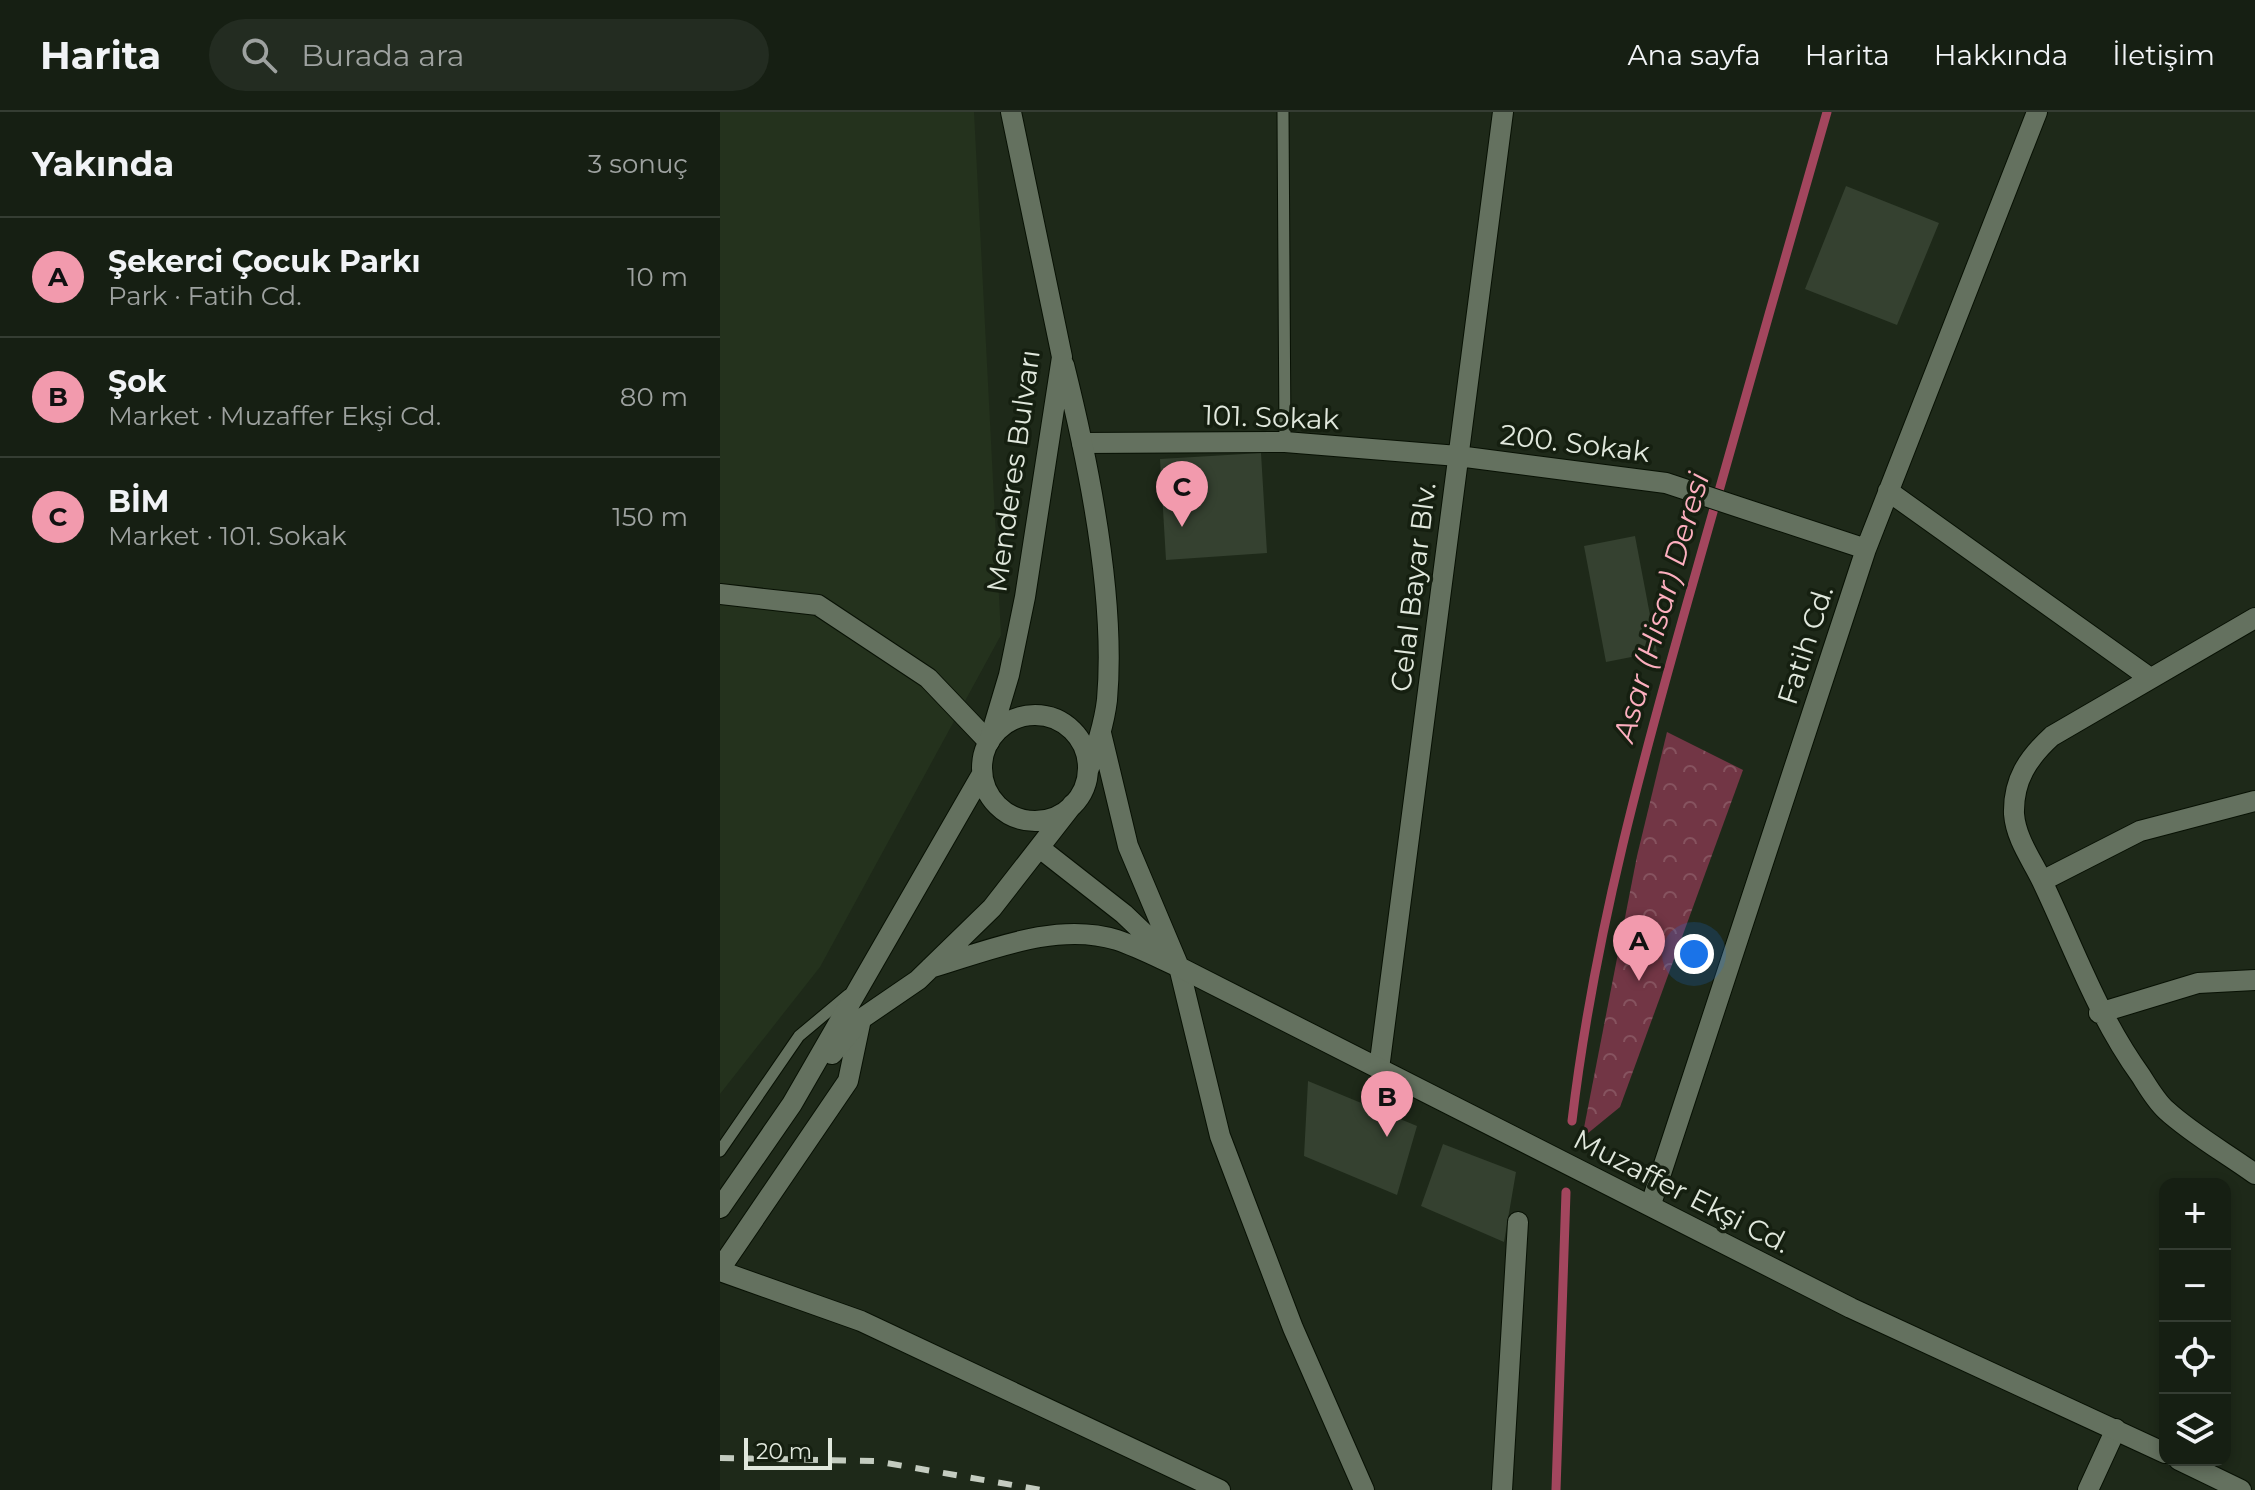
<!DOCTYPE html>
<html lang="tr">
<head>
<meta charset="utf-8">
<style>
	body { margin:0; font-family:Montserrat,sans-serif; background:#232c21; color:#f1f3f6 }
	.controls { position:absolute; right:24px; bottom:24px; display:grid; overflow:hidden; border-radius:16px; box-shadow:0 4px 12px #0003 }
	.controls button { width:72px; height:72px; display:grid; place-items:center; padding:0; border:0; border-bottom:2px solid #353d33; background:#161f13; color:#f1f3f6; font:40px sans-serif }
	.scale { position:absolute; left:24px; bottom:20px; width:88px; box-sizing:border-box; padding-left:8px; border:4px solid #e1e8dd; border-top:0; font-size:22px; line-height:28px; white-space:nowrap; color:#e1e8dd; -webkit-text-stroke:6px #151f10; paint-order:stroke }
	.you { position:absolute; left:974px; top:842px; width:28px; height:28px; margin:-20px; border:6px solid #fff; border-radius:50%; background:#1a73e8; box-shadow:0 0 0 12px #1a73e833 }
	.badge { display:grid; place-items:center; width:52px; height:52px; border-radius:50%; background:#f29aad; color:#111; font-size:26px; font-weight:700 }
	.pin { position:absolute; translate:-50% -66px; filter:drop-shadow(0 2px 4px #0008) }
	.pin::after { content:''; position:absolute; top:42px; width:28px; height:24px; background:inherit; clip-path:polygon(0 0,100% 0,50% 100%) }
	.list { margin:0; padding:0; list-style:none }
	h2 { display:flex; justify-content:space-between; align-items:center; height:104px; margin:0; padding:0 32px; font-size:34px }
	h2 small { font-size:26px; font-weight:400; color:#9ea2a0 }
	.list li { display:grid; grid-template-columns:52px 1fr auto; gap:24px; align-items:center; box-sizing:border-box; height:120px; padding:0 32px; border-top:2px solid #353d33 }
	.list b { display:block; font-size:30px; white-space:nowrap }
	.list p { margin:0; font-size:26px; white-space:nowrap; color:#9ea2a0 }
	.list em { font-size:26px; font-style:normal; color:#9ea2a0 }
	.icon { flex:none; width:44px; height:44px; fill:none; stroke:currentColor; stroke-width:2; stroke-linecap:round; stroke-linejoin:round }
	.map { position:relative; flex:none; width:1535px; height:1378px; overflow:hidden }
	header { display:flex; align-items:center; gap:48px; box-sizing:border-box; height:112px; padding:0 40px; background:#161f13; border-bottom:2px solid #353d33 }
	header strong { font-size:38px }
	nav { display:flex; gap:44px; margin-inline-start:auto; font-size:28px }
	.search { width:560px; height:72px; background:#232c21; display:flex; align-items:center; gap:20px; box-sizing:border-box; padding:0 28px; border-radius:44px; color:#9ea2a0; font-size:30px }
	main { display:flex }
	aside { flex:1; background:#161f13 }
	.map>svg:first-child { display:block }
	.built { fill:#24321d }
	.park { fill:url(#park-crowns) }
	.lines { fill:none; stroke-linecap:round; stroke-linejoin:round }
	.stream { stroke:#a3465e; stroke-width:9 }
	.building { fill:#354130 }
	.lane-casing { stroke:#081104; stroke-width:13 }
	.street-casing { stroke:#081104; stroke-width:22 }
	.secondary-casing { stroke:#081104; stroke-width:22 }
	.lane { stroke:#64715f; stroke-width:11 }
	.street { stroke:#64715f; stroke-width:20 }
	.secondary { stroke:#64715f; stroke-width:20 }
	.rail { stroke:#c4ccc0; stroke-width:6; stroke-dasharray:14 14; stroke-linecap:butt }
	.labels { text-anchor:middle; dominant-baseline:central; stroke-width:7; stroke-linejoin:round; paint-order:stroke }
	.street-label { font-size:28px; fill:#e1e8dd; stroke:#151f10 }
	.water-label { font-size:30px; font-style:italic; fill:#fdafbf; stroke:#151f10 }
</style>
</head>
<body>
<header>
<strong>Harita</strong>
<div class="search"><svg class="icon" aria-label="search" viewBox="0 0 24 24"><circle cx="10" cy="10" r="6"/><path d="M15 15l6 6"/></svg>Burada ara</div>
<nav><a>Ana sayfa</a><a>Harita</a><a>Hakkında</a><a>İletişim</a></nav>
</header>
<main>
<aside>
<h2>Yakında<small>3 sonuç</small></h2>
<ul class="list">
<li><span class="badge">A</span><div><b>Şekerci Çocuk Parkı</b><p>Park · Fatih Cd.</p></div><em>10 m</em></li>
<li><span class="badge">B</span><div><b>Şok</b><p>Market · Muzaffer Ekşi Cd.</p></div><em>80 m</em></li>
<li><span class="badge">C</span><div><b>BİM</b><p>Market · 101. Sokak</p></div><em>150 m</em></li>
</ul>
</aside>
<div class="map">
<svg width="1535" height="1378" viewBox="0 0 1535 1378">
	<defs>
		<pattern id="park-crowns" width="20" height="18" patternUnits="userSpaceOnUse" patternTransform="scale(2)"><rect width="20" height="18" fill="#723645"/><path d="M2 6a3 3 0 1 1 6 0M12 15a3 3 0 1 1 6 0" fill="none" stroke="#86535f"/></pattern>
	</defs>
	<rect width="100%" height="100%" fill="#1e2919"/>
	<path class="built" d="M0,0H254L281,523L100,855L0,982Z"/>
	<path class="park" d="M947,620L1023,658L900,995L862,1026L917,744Z"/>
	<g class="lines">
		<path class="stream" d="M852,1009C874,822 924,642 976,460C1019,307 1063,153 1107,0
			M836,1378L846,1080"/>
	</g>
	<path class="building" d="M1126,74L1219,111L1177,213L1085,177Z
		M541,341L547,441L446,448L440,347Z
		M915,424L937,540L886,550L864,434Z
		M588,969L697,1014L677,1083L584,1044Z
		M723,1032L796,1060L784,1130L701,1094Z"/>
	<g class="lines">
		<g class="lane-casing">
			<path id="lane" d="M563,0L565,330
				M0,1039L79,924L128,883"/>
		</g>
		<g class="street-casing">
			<path id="street" d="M362,331L565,330L738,344L946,371L1146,437
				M1168,379L1430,566
				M0,482L98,493L208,566L269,630
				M1535,506L1332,624C1308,646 1293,668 1294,702C1296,727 1312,748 1322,769C1354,836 1377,903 1421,964C1428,975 1436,989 1446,998C1472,1022 1506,1041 1535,1062
				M1322,769L1420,719L1535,689
				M459,855L500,1024L573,1216L644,1378
				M1379,901L1478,871L1535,868
				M659,957L783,0
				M931,1092L1146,437L1317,0
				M0,1157L128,969L141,907
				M0,1159L141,1209L500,1378
				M782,1378L798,1110
				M1368,1378L1396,1317"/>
		</g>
		<g class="secondary-casing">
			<path id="secondary" d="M344,253C369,353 396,485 387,588C384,613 376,636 368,659
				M262 656a53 53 0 1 1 106 0a53 53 0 1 1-106 0Z
				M381,621L408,734L459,855
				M269,630L289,563L305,485L342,245L291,0
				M321,737L404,802L448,844
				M210,856C268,839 336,809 397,828C418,835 439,846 459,855L1131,1196L1445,1341
				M112,942L141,907L198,868L272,796L353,692
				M0,1096L72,992L262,662
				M1459,1348L1521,1378"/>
		</g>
		<use href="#lane" class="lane"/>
		<use href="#street" class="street"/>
		<use href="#secondary" class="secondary"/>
		<path class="rail" d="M0,1346L155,1349L321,1378"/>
	</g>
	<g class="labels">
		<g class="street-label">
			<text transform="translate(551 305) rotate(2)">101. Sokak</text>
			<text transform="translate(855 331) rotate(7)">200. Sokak</text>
			<text transform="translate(293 359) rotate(-82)">Menderes Bulvarı</text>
			<text transform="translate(693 475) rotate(-83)">Celal Bayar Blv.</text>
			<text transform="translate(1085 533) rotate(-72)">Fatih Cd.</text>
			<text transform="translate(962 1079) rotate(27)">Muzaffer Ekşi Cd.</text>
		</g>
		<g class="water-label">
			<text transform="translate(941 495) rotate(-74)">Asar (Hisar) Deresi</text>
		</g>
	</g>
</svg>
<div class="controls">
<button>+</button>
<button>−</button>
<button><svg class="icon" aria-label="locate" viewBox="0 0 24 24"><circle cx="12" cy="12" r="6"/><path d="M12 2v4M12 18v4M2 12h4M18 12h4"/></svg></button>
<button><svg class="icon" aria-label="layers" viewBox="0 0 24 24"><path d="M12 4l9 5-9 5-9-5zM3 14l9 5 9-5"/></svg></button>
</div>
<div class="scale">20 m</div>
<div class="you"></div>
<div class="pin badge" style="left:919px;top:869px">A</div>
<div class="pin badge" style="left:667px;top:1025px">B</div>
<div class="pin badge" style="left:462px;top:415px">C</div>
</div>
</main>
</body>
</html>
